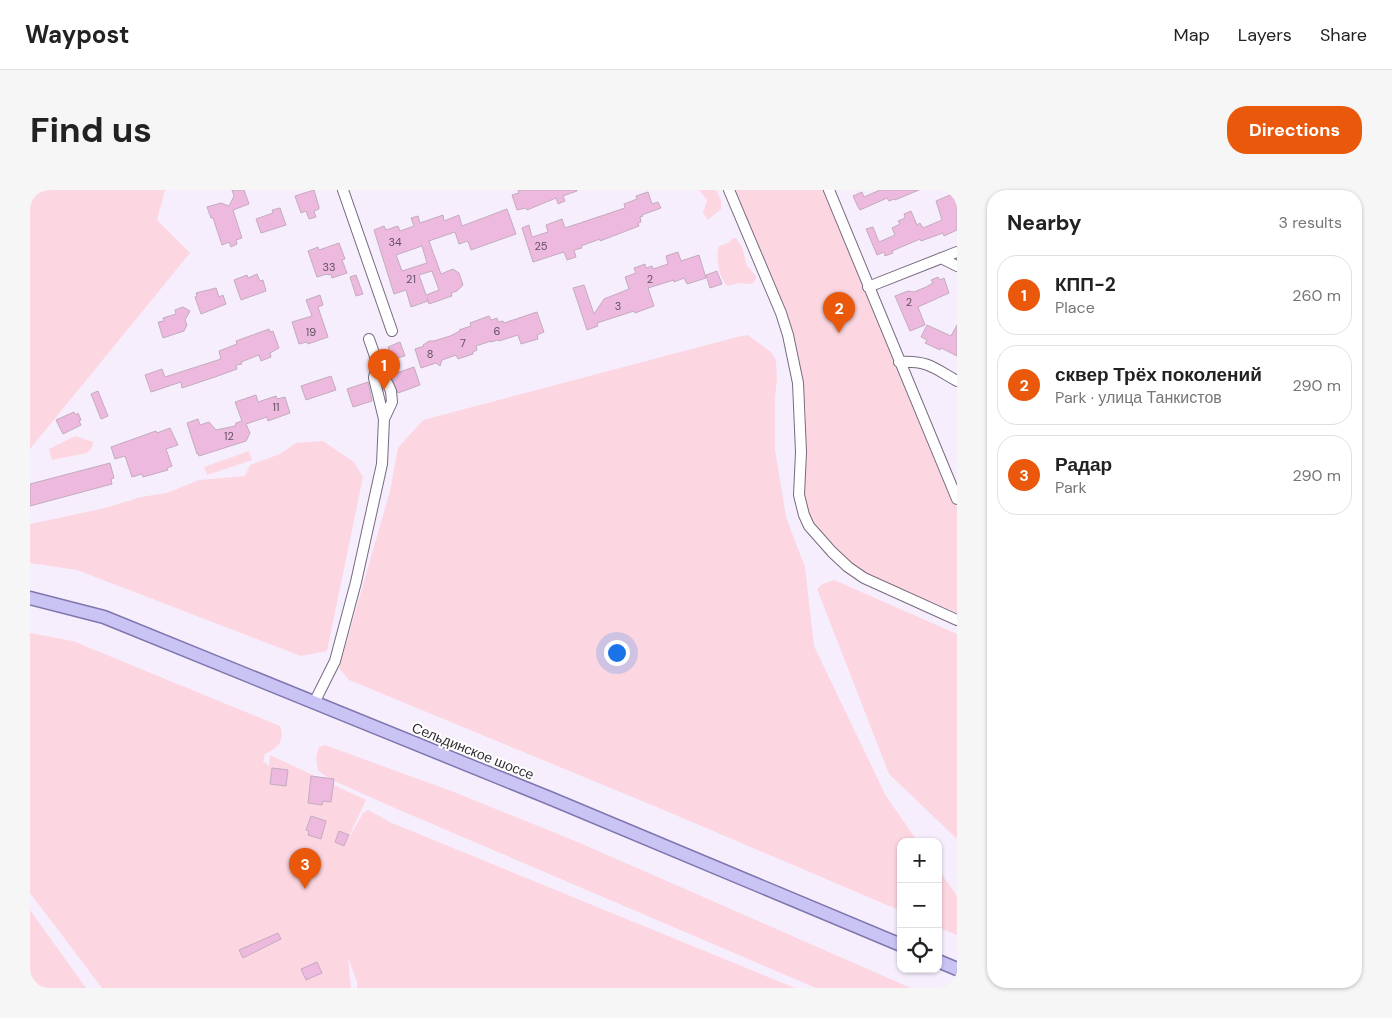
<!DOCTYPE html>
<html lang="en">
<head>
<meta charset="utf-8">
<style>
	body { margin:0; font-family:"DM Sans",sans-serif; background:#f6f6f6; color:#222 }
	.controls { position:absolute; right:15px; bottom:15px; display:grid; overflow:hidden; border-radius:10px; box-shadow:0 1px 4px #0004 }
	.controls button { width:45px; height:45px; display:grid; place-items:center; padding:0; border:0; border-bottom:1px solid #e0e0e0; background:#fff; color:#222; font:25px sans-serif }
	.you { position:absolute; left:586px; top:462px; width:18px; height:18px; margin:-12px; border:4px solid #fff; border-radius:50%; background:#1a73e8; box-shadow:0 0 0 8px #1a73e833 }
	.badge { display:grid; place-items:center; width:32px; height:32px; border-radius:50%; background:#ea580c; color:#fff; font-size:16px; font-weight:700 }
	.pin { position:absolute; translate:-50% -41px; filter:drop-shadow(0 1px 2px #0008) }
	.pin::after { content:''; position:absolute; top:26px; width:18px; height:15px; background:inherit; clip-path:polygon(0 0,100% 0,50% 100%) }
	.list { margin:0; padding:0; list-style:none }
	h2 { display:flex; justify-content:space-between; align-items:center; height:65px; margin:0; padding:0 20px; font-size:21px }
	h2 small { font-size:16px; font-weight:400; color:#767676 }
	.list li { display:grid; grid-template-columns:32px 1fr auto; gap:15px; align-items:center; box-sizing:border-box; height:80px; margin:0 10px 10px; padding:0 10px; border:1px solid #e0e0e0; border-radius:20px }
	.list b { display:block; font-size:19px; white-space:nowrap }
	.list p { margin:0; font-size:16px; white-space:nowrap; color:#767676 }
	.list em { font-size:16px; font-style:normal; color:#767676 }
	.icon { flex:none; width:28px; height:28px; fill:none; stroke:currentColor; stroke-width:2; stroke-linecap:round; stroke-linejoin:round }
	.map { position:relative; flex:none; width:927px; height:798px; overflow:hidden; border-radius:20px }
	header { display:flex; align-items:center; gap:30px; box-sizing:border-box; height:70px; padding:0 25px; background:#fff; border-bottom:1px solid #e0e0e0 }
	header strong { font-size:24px }
	nav { display:flex; gap:28px; margin-inline-start:auto; font-size:18px }
	.intro { display:flex; align-items:center; justify-content:space-between; box-sizing:border-box; height:120px; padding:0 30px }
	h1 { margin:0; font-size:35px }
	.button { padding:12px 22px; border-radius:20px; background:#ea580c; color:#fff; font-size:18px; font-weight:700 }
	main { display:flex; gap:30px; padding:0 30px }
	aside { flex:1; background:#fff; border-radius:20px; box-shadow:0 1px 4px #0004 }
	.map>svg:first-child { display:block }
	.green { fill:#fcd7e2 }
	.building { fill:#edb9df; stroke:#c3acbd; fill-rule:evenodd }
	.lines { fill:none; stroke-linecap:round; stroke-linejoin:round }
	.minor-casing { stroke:#776a7f; stroke-width:12 }
	.major-casing { stroke:#7f76ad; stroke-width:15 }
	.minor { stroke:#fff; stroke-width:10 }
	.major { stroke:#cac4f4; stroke-width:12 }
	.labels { text-anchor:middle; dominant-baseline:central; stroke-width:4; stroke-linejoin:round; paint-order:stroke }
	.number-label { font-size:11px; fill:#625161 }
	.street-label { font-size:14px; fill:#342e37; stroke:#fff }
</style>
</head>
<body>
<header>
<strong>Waypost</strong>
<nav><a>Map</a><a>Layers</a><a>Share</a></nav>
</header>
<div class="intro"><h1>Find us</h1><a class="button">Directions</a></div>
<main>
<div class="map">
<svg width="927" height="798" viewBox="0 0 927 798">
	<rect width="100%" height="100%" fill="#f7eefd"/>
	<path class="green" d="M0,0H135L127,30L160,63L0,259Z
		M669,0H686L691,9V19L678,30L673,23L677,10Z
		M705,0H796L927,317V423L838,385L822,375L784,333L777,318L774,302L776,224L774,198L766,153L752,111Z
		M703,48H706L712,57L717,76L726,86V89L722,94L708,93L698,96C689,90 685,66 689,56L698,53Z
		M718,145L741,162L746,170L747,189L745,207V259L756,327L775,377L784,456L856,606L888,652H871V721L629,618L319,490L309,478L360,301L368,258L393,230L707,147Z
		M45,246L63,252L62,258L57,263L22,270L19,259Z
		M293,251L324,272L333,287L297,461L271,466L47,380L0,373V334L75,318L111,307L137,303L169,290L215,286L220,275L250,264L266,253Z
		M219,261L222,270L177,285L174,277Z
		M804,390L927,444V649L859,584L787,399L793,394Z
		M0,443L43,451L250,536C255,552 249,557 235,564L233,571L239,576L240,565L336,610L315,655L333,623L338,620L362,633L765,798H327V792L318,768L321,798H72L0,703Z
		M295,555L424,602L550,653L881,798H786L367,619L302,590L288,581L286,567L289,557Z
		M908,679L927,706V745L908,737Z
		M0,720L56,798H0Z"/>
	<path class="building" d="M202,0H214L219,14L203,20L212,48L206,50L207,54L201,57L199,52L192,55L183,28H181L177,17L191,13L199,16L204,6Z
		M284,0L289,17V19L284,21L286,27L279,29L276,21L271,23L265,6Z
		M488,0H547V1L533,6L535,11L528,14L526,8L497,20L496,18L487,20L482,5L489,3Z
		M850,0H889L865,10L864,9L859,11L857,8L830,20L828,17L823,6L832,2L834,7Z
		M618,2L622,14L628,12L631,18L612,25L613,26L610,27L611,32L608,33L609,36L570,51V49L551,56L552,58L544,60L546,67L537,70L534,62L503,72L492,38L499,35L502,47L518,42L516,35L532,29L535,38L595,18L594,14L607,9L606,6Z
		M927,2V40L914,46L913,43L891,51L890,49L862,61L863,63L855,66L854,62L847,65L836,39L843,37L849,52L865,45L862,38L870,34L868,31L875,28L874,24L881,21L887,35L890,33L893,38L912,30L906,11Z
		M250,18L256,35L231,43L226,29L243,23L242,20Z
		M477,19L486,44L441,60L438,51L429,54L425,42L399,51L411,84L423,79L429,83L433,95L427,101L421,103L422,106L399,114L397,108L398,111L381,117L376,100L364,104L344,40L354,36L356,40L368,36L370,41L384,36L381,28L388,26L390,33L413,25L414,31L429,25L432,36ZM392,56L397,73L372,81L366,65ZM402,81L409,100L396,105L389,85Z
		M309,53L315,69L312,70L317,83L302,88L301,84L298,85L297,84L287,87L278,61L288,57L289,60Z
		M648,62L651,71L669,65L676,88L657,94L654,88L644,92V90L618,98L624,116L605,123L604,121L567,133L568,136L557,140L543,98L554,95L564,124L574,109L599,99L595,87L606,83L604,78L615,74L616,78L622,76L623,79L638,74L636,66Z
		M687,81L692,94L680,98L676,85Z
		M227,84L230,91L233,90L236,101L211,110L204,90L217,85L218,88Z
		M326,85L333,104L326,106L320,87Z
		M908,87L910,90L914,88L919,103L888,117L895,135L880,141L865,106L878,101L884,102L896,97L903,93L901,90Z
		M186,98L189,107L193,105L196,114L171,124L165,107L167,106L166,103Z
		M290,105L293,115L288,117L298,147L278,154L277,152L269,154L262,132L282,126L276,110Z
		M153,117L160,121L155,130L157,135L154,141L133,148L128,132L134,131L133,128L146,124L145,120Z
		M507,122L514,142L507,145L508,149L491,154L488,145L469,151L468,150L461,152V151L446,156L447,160L443,162V164L428,169L426,165L412,170L410,176L406,173L391,178L385,159L394,156L393,155L399,151H404L420,146L430,141L429,140L441,136L440,133L459,126L461,130L467,128L468,132L473,131L474,133Z
		M897,135L921,146L927,135V166L911,158L910,160L895,153L897,150L891,147Z
		M239,139L240,142L243,141L249,158L240,163L241,167L231,171L229,165L211,172L212,174L206,175L207,179L185,187L152,198L151,192L121,202L115,185L132,179L135,187L191,169L189,161L207,154L206,151Z
		M370,152L375,166L362,169L358,157Z
		M384,177L390,195L368,203L361,185Z
		M301,186L306,200L276,210L271,196Z
		M338,192L342,211L323,217L317,199Z
		M68,201L78,226L71,229L61,204Z
		M226,205L228,212L246,206L247,209L255,207L260,223L238,231L237,227L216,234L220,243L216,251L169,266L168,263L167,264L157,233L168,229L170,235L179,232L186,240L205,236L206,233L212,231L205,212Z
		M44,222L46,225L48,223L51,230L49,231L51,235L33,244L26,230Z
		M140,238L148,255L136,259L142,276L137,278L138,280L113,287L112,284L102,287L95,266L85,269L81,257L126,241L127,243Z
		M80,273L84,288L81,289L82,294L0,316V294Z
		M242,578L258,580L256,596L240,594Z
		M281,586L304,589L301,612L293,611L292,615L278,613Z
		M281,626L296,631L291,649L278,645L279,641L276,640Z
		M309,641L319,645L314,656L305,652Z
		M248,743L251,749L213,768L209,760Z
		M287,772L292,783L276,790L271,779Z"/>
	<g class="lines">
		<g class="minor-casing">
			<path id="minor" d="M313,0L362,141
				M699,0L751,123L758,145L768,193L771,262L769,305L774,325L779,336L802,362L818,377L834,388L927,430
				M799,0L927,309
				M911,68L927,76
				M838,97L927,62
				M347,172L344,188L354,229
				M869,172C897,170 904,178 927,191
				M284,513L305,471L326,392L352,274L354,229L362,212L361,201L347,172L339,149"/>
		</g>
		<g class="major-casing">
			<path id="major" d="M0,408L74,427L522,609L871,755
				M908,771L927,779"/>
		</g>
		<use href="#minor" class="minor"/>
		<use href="#major" class="major"/>
	</g>
	<g class="labels">
		<g class="number-label">
			<text x="365" y="52">34</text>
			<text x="511" y="56">25</text>
			<text x="299" y="77">33</text>
			<text x="381" y="89">21</text>
			<text x="620" y="89">2</text>
			<text x="879" y="112">2</text>
			<text x="588" y="116">3</text>
			<text x="467" y="141">6</text>
			<text x="281" y="142">19</text>
			<text x="433" y="153">7</text>
			<text x="400" y="164">8</text>
			<text x="246" y="217">11</text>
			<text x="199" y="246">12</text>
		</g>
		<g class="street-label">
			<text transform="translate(443 561) rotate(22)">Сельдинское шоссе</text>
		</g>
	</g>
</svg>
<div class="controls">
<button>+</button>
<button>−</button>
<button><svg class="icon" aria-label="locate" viewBox="0 0 24 24"><circle cx="12" cy="12" r="6"/><path d="M12 2v4M12 18v4M2 12h4M18 12h4"/></svg></button>
</div>
<div class="you"></div>
<div class="pin badge" style="left:354px;top:200px">1</div>
<div class="pin badge" style="left:809px;top:143px">2</div>
<div class="pin badge" style="left:275px;top:699px">3</div>
</div>
<aside>
<h2>Nearby<small>3 results</small></h2>
<ul class="list">
<li><span class="badge">1</span><div><b>КПП-2</b><p>Place</p></div><em>260 m</em></li>
<li><span class="badge">2</span><div><b>сквер Трёх поколений</b><p>Park · улица Танкистов</p></div><em>290 m</em></li>
<li><span class="badge">3</span><div><b>Радар</b><p>Park</p></div><em>290 m</em></li>
</ul>
</aside>
</main>
</body>
</html>
